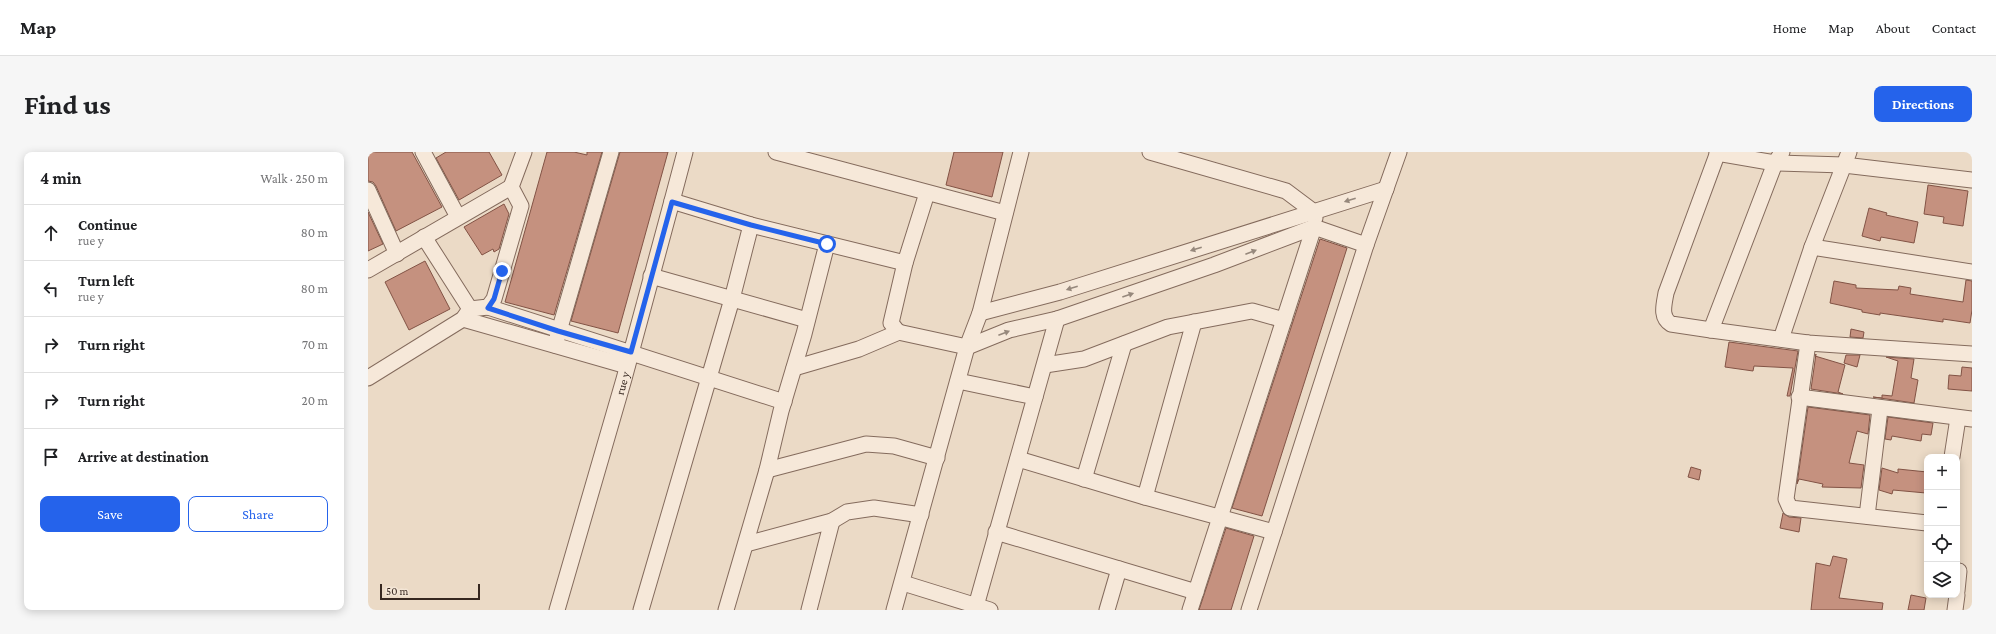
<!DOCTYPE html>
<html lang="en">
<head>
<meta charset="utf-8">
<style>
	body { margin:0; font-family:"Crimson Pro",serif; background:#f6f6f6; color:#202124 }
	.controls { position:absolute; right:12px; bottom:12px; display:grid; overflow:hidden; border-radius:8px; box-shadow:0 2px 10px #0003 }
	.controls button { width:36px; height:36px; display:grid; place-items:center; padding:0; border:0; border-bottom:1px solid #e0e0e0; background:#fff; color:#202124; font:20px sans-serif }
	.scale { position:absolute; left:12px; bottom:10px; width:100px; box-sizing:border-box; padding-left:4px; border:2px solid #362720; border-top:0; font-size:11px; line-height:14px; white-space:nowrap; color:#362720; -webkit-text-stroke:3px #f3e5d5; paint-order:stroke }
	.stop { position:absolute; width:12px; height:12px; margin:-9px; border:3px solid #2563eb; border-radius:50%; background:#fff }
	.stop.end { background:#2563eb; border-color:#fff; box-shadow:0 1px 4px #0008 }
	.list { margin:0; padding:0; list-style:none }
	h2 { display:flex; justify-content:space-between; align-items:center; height:52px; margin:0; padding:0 16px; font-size:17px }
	h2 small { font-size:13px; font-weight:400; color:#757577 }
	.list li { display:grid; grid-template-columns:26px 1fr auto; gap:12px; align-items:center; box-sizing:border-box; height:56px; padding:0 16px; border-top:1px solid #e0e0e0 }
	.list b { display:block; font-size:15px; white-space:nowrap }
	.list p { margin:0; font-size:13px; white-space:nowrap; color:#757577 }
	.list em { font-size:13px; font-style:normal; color:#757577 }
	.actions { display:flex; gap:8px; padding:12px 16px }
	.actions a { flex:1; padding:9px 0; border:1px solid #2563eb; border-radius:8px; text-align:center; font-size:14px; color:#2563eb }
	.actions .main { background:#2563eb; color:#fff }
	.icon { flex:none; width:22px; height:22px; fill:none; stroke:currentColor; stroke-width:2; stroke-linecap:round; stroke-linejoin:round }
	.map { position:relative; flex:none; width:1604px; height:458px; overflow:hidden; border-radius:8px }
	header { display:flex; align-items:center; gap:24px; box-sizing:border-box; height:56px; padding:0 20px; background:#fff; border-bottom:1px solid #e0e0e0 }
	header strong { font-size:19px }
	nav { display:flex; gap:22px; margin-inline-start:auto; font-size:14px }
	.intro { display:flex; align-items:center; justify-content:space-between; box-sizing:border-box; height:96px; padding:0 24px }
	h1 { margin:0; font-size:28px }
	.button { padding:10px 18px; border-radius:8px; background:#2563eb; color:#fff; font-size:14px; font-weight:700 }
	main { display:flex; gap:24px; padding:0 24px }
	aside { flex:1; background:#fff; border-radius:8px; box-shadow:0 2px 10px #0003 }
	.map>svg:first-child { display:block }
	.building { fill:#c5917f; stroke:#825345 }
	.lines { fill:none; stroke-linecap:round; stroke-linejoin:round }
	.minor-casing { stroke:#846b5d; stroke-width:17 }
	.minor { stroke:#f6e8d9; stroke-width:15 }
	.oneway { fill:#96887c }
	.route { stroke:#2563eb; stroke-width:5 }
	.labels { text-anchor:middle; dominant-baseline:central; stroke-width:3.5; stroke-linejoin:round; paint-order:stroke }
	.street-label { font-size:12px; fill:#362720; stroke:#f3e5d5 }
</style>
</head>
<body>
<header>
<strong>Map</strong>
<nav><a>Home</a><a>Map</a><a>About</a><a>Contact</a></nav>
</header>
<div class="intro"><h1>Find us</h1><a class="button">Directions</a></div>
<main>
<aside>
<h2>4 min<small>Walk · 250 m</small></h2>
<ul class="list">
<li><svg class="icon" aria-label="ahead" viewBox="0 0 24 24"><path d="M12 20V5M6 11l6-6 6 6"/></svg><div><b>Continue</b><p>rue y</p></div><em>80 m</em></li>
<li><svg class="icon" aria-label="left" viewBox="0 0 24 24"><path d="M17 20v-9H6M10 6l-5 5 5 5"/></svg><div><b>Turn left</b><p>rue y</p></div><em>80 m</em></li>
<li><svg class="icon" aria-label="right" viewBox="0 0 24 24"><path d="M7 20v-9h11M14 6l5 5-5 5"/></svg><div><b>Turn right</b></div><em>70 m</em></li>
<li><svg class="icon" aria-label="right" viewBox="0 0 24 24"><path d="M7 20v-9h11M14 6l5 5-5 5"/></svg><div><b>Turn right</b></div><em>20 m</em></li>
<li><svg class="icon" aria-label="arrive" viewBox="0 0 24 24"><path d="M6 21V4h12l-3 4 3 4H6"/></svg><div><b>Arrive at destination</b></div></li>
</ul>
<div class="actions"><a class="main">Save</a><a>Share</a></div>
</aside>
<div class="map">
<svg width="1604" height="458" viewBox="0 0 1604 458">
	<rect width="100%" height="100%" fill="#ebdac6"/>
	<path class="building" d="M0,0H44L74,55L28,79L8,34L5,30L0,29Z
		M78,0H121L134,23L91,48L68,6Z
		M179,0H206L219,3V0H234L186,163L137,150Z
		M252,0H300L250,181L203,169Z
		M586,0H635L624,45L578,33Z
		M1560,33L1600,39L1595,74L1575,71L1576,65L1556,62Z
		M136,52L141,62L131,97L126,100L125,97L114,103L96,75Z
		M1501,56L1519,61L1518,63L1550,70L1546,91L1513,85L1512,89L1494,84Z
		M0,60L15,92L0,99Z
		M952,87L979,96L894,364L864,356Z
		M57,109L82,157L41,178L17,130Z
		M1598,128L1604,129V158L1602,171L1575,167V170L1512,161V163L1494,160V158L1462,151L1466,129L1488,133V136L1530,138L1531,134L1543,136L1542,142L1595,150Z
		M1483,177L1496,180L1495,186L1482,185Z
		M1361,190L1430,199L1422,244H1419L1425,216L1386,214L1385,219L1357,215Z
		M1448,202L1447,204L1477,213L1470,240L1475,242L1443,237Z
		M1478,203H1492L1489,215L1476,211Z
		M1518,205L1546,207L1543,226L1550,228L1546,251L1505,245L1514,246V243L1524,244L1530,209Z
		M1594,215L1604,216V239L1580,237L1581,223L1593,224Z
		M1440,255L1502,263L1500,282L1489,279L1481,311L1496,313L1493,336L1454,335L1455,332L1431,327L1429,332Z
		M1520,265L1565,271L1563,283L1554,282L1553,289L1524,284L1523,288L1517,287Z
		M1323,315L1333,318L1331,328L1320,325Z
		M1514,316L1530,321V317L1559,320L1558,341L1525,338L1524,342L1511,338Z
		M1415,361L1421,365L1433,366L1431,380L1412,376Z
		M858,376L886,384L863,458H831Z
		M1465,404L1479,407L1471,446L1515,451L1514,458H1443L1448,411L1462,414Z
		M1543,443L1558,446L1556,458H1540Z"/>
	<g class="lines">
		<g class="minor-casing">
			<g id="minor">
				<path d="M55,0L90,65"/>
				<path d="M408,0L637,61"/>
				<path d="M782,0L918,39L946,60L947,66"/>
				<path d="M1414,0L1407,11L1343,178L1440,191L1604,202"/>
				<path d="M1349,1L1407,11L1476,13L1604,28"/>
				<path d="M0,38L29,102"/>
				<path d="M559,41L537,111L523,171L530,180L599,195L641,178L689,167L846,113L946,75L998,93"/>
				<path d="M304,49L317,0"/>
				<path d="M56,85L102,157"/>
				<path d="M1444,95L1604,120"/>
				<path d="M0,118L143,35"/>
				<path d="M283,124L439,168"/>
				<path d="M120,155L416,250"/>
				<path d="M612,161L692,140L1018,37"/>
				<path d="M95,167L259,214"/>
				<path d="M1343,178L1303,172C1292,165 1296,153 1298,141L1350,0"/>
				<path d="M1413,187L1444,95L1481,0"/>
				<path d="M1440,191L1418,347L1422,356L1559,371"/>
				<path d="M187,193L243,0"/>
				<path d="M677,213L716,207L800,175L884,159L916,168"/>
				<path d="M426,216L491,197L531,180"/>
				<path d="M0,226L95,167L102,157L120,155L126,147L153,54L143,35L156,0"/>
				<path d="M590,229L667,245"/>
				<path d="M1431,245L1604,267"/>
				<path d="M1584,305L1590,266"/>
				<path d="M650,307L777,345L906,380"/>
				<path d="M399,318L498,292L526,294L569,306"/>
				<path d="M716,327L756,192"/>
				<path d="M777,345L826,170"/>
				<path d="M1499,364L1512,257"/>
				<path d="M628,380L828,440"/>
				<path d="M378,392L464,369L479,360L506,356L553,363"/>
				<path d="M535,431L622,458"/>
				<path d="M1589,439L1591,419"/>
				<path d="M608,454L689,167"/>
				<path id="s1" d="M189,458L256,227L304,49L383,73L537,111"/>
				<path d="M273,458L364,147L383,73"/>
				<path d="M358,458L399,318L413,259L436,182L459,92"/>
				<path d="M441,458L464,369"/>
				<path d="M526,458L599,195L612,161L653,0"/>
				<path d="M739,458L751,417"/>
				<path d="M822,458L946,75"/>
				<path d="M881,458L998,93L1031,0"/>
				<path d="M1587,458L1589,443"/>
			</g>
		</g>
		<use href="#minor" class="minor"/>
	</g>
	<defs><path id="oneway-solid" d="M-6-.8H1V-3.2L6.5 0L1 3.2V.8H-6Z"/></defs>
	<g class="oneway">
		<use href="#oneway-solid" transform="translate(982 48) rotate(162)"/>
		<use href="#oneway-solid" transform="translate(828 97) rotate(163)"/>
		<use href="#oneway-solid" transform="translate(883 100) rotate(-21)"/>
		<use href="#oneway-solid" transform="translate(704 136) rotate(163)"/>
		<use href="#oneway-solid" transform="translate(760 143) rotate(-19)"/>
		<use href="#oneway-solid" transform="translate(636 181) rotate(-21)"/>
	</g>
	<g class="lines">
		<path class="route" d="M134,119L126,147L120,156L190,179L263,200L304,50L383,73L459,92"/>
	</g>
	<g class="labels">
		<g class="street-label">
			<text stroke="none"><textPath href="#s1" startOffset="236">rue y</textPath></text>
		</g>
	</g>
</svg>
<div class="controls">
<button>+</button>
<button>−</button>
<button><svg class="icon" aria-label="locate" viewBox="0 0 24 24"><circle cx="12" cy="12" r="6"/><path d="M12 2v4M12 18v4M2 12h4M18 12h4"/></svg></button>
<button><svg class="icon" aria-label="layers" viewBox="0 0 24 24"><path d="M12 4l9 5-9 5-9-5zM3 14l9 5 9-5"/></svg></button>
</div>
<div class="scale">50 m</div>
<div class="stop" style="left:459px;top:92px"></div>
<div class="stop end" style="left:134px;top:119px"></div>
</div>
</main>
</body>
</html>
